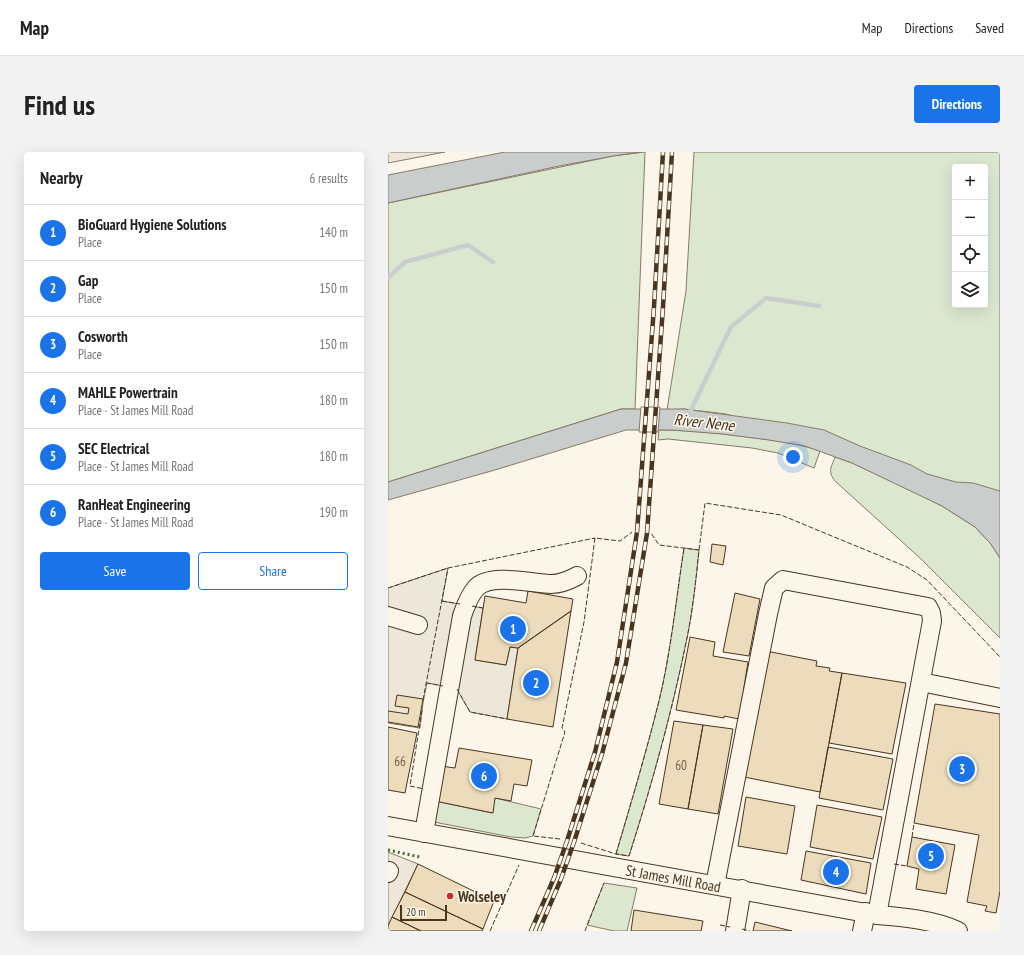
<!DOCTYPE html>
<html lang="en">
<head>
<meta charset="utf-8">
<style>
	body { margin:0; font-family:"PT Sans Narrow",sans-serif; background:#f2f2f2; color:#222 }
	.controls { position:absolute; right:12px; top:12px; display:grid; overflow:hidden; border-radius:4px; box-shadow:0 4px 16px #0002 }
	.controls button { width:36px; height:36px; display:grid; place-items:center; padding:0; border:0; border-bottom:1px solid #e0e0e0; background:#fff; color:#222; font:20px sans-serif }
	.scale { position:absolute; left:12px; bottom:10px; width:47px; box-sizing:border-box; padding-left:4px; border:2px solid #4a3520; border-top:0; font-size:11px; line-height:14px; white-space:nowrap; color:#4a3520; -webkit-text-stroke:3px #fbf6e9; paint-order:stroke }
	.you { position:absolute; left:405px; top:305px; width:14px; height:14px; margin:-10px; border:3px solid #fff; border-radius:50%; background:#1a73e8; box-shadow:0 0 0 6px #1a73e833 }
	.badge { display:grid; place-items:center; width:26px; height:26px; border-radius:50%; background:#1a73e8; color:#fff; font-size:13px; font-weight:700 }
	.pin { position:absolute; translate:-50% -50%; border:2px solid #fff; box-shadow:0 1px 4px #0006 }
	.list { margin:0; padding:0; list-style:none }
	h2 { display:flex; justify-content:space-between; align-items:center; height:52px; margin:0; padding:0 16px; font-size:17px }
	h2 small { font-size:13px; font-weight:400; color:#767676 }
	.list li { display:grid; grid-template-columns:26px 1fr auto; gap:12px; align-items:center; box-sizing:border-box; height:56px; padding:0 16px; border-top:1px solid #e0e0e0 }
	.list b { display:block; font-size:15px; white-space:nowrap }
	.list p { margin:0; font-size:13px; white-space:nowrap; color:#767676 }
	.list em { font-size:13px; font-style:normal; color:#767676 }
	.actions { display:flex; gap:8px; padding:12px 16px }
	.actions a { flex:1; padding:9px 0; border:1px solid #1a73e8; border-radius:4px; text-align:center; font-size:14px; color:#1a73e8 }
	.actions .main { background:#1a73e8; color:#fff }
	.icon { flex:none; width:22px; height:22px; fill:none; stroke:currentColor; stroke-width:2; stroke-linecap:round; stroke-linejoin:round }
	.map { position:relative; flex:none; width:612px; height:779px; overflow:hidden; border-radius:4px }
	header { display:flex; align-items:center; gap:24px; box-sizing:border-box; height:56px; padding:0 20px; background:#fff; border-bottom:1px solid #e0e0e0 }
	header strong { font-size:19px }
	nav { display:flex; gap:22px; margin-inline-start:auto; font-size:14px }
	.intro { display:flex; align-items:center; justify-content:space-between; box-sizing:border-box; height:96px; padding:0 24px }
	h1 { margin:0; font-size:28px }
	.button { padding:10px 18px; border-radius:4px; background:#1a73e8; color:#fff; font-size:14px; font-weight:700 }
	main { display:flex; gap:24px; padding:0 24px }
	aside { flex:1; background:#fff; border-radius:4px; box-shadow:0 4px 16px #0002 }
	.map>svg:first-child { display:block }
	.green { fill:#dce7d0; stroke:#887966; fill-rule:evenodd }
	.parking { fill:#ede7d9; stroke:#887966 }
	.water { fill:#c9cecd; stroke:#887966 }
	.pier { fill:#fbf6e9; stroke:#887966 }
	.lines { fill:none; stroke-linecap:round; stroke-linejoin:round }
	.stream { stroke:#c9cecd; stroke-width:4.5 }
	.building { fill:#ecdcbc; stroke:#4a3520 }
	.minor-casing { stroke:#4a3520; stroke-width:20 }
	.minor { stroke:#fbf6e9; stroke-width:18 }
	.rail-casing { stroke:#4a3520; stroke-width:4.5 }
	.rail { stroke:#fbf6e9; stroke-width:3; stroke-dasharray:9; stroke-linecap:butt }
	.hedge { stroke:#436837; stroke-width:3; stroke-dasharray:2 3; stroke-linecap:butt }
	.fence { stroke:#4a3520; stroke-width:1; stroke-dasharray:5 2; stroke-linecap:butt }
	.poi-dot { fill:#c62828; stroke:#fbf6e9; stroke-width:1.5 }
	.labels { text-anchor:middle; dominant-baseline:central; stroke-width:3; stroke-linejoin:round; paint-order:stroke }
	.number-label { font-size:13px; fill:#725f47 }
	.street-label { font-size:15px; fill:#4a3520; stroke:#fbf6e9 }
	.poi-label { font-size:15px; font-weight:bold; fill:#4a3520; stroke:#fbf6e9; text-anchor:start }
	.water-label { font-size:16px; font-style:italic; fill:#4a3520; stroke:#fbf6e9 }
</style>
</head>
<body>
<header>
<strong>Map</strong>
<nav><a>Map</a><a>Directions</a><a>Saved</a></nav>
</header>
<div class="intro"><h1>Find us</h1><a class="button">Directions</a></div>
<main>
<aside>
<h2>Nearby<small>6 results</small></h2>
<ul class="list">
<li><span class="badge">1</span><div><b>BioGuard Hygiene Solutions</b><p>Place</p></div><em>140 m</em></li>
<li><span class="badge">2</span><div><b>Gap</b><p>Place</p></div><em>150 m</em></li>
<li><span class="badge">3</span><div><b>Cosworth</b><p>Place</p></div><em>150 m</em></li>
<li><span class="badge">4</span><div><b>MAHLE Powertrain</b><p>Place · St James Mill Road</p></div><em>180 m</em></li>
<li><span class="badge">5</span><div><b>SEC Electrical</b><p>Place · St James Mill Road</p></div><em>180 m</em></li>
<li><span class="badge">6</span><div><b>RanHeat Engineering</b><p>Place · St James Mill Road</p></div><em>190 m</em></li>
</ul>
<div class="actions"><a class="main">Save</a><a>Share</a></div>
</aside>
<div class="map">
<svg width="612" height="779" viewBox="0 0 612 779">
	<rect width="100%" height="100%" fill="#fbf6e9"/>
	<path class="green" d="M257,0L247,257H233L0,330V51L225,4Z
		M306,0H612V387L471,302L338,262L296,257L279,258L298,139ZM567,15H597V153H567Z
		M271,278C300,278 330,281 360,285C384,288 409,291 432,299L426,316L390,301L364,296L280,287L270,288Z
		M447,305L464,311L516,335L554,354L587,375L602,391L612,406V486L532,406L448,330C439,320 443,316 447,305Z
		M296,396L311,398C308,427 305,457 299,486C284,560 264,632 241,704L228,702C243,651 258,601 271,549C283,499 288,448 296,396Z
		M107,646L153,657L145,684L137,686L123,685L46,670L47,649L104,661Z
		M216,731L249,736L239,779H226L199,773Z"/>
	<path class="parking" d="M0,0H57L0,11Z
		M60,416L54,449L95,456L87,508L118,513L122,495L130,496L119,567L82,560L68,536L39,531L35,551L32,576L0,571V436Z
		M0,700L30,712L0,774Z"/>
	<path class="water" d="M117,0H252L225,4L171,14L0,51V23Z
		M233,257H296L399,271L436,278L472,294L523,313L539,322L568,330L585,331L612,339V406L602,391L587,375L554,354L464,311L417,294L381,288L334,282L284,278H238L107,318L0,348V330Z"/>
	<path class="pier" d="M253,255H272L270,280H251Z"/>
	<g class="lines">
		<path class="stream" d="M0,126L17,110L80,93L105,110
			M301,262L343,175L378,146L431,154"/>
	</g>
	<path class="building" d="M324,392L338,394L335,413L322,410Z
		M140,439L185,447L183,459L130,496L122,495L118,513L87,508L97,444L138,451Z
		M347,441L372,447L361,504L335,500Z
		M183,459L165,575L119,567L130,496Z
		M302,485L327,490L325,504L360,510L351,567L336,564V566L288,558Z
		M378,499L429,509L428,514L442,516L441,519L454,521L432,640L356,625Z
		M454,521L518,531L504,602L441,591Z
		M9,543L35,547L30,575L0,570V559L20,562L21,556L7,554Z
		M547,552L612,562V739L608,761L597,759L599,754L579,750L591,683L526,671Z
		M286,569L315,573L300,657L271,652Z
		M315,573L345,577L330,662L300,657Z
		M0,575L29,581L17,641L0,638Z
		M440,595L505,607L495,658L431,646Z
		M71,596L144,608L139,634L126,632L123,649L107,646L105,661L47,649L53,614L67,616Z
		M358,645L407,654L399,702L350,694Z
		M429,653L494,665L485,707L422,695Z
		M524,685L567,693L558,742L528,737L531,717L519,714Z
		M418,699L483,711L478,742L413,728Z
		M30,712L106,749L95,777L17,740Z
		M17,740L95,777L94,779H33L4,765Z
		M246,758L315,769L313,779H243Z
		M4,765L33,779H0V774Z
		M367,770L404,779H365Z"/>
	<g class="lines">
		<g class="minor-casing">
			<g id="minor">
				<path d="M0,464L30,473"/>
				<path d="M533,530L612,546"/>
				<path id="s1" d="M0,674L489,763C515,765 547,768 570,779"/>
				<path d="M36,681L74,464C77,455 81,444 88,436C102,421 143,431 163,432C173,432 180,429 189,424"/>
				<path d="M0,721L1,719"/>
				<path d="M327,733L380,462L386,436L395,428L540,455L543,461L544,469L489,763"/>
				<path d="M347,779L354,737"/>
				<path d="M474,779L478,760"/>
			</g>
		</g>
		<use href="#minor" class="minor"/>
		<g class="rail-casing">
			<path id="rail" d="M143,779L166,726L179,689L207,600L229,510L249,380L266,155L275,0
				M151,779L173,727L186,690L214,602L238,511L259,381L275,155L284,0"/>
		</g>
		<use href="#rail" class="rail"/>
		<path class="hedge" d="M0,698L32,705"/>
		<path class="fence" d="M311,398L317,351L393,363L519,415L539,428L612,505
			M0,436L60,416L207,386
			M54,449L72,452
			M84,454L95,456
			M38,531L55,534
			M69,537L82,560L119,567
			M35,548L60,416
			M34,558L22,634L36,637
			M524,685L526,671
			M172,687L145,684L177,580L174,576L196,470L207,386L232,389L244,380
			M193,691L228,702L241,704C264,632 284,560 299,486C305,457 308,427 311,398L271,393L263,381
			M228,702C243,651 258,601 271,549C283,499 288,448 296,396
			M506,712L519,714
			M332,773L342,775
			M354,777L362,779
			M102,779L131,713
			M197,779L216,731"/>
	</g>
	<circle class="poi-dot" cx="62" cy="744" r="4"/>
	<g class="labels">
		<g class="number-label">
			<text x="12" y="609">66</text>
			<text x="293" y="613">60</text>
		</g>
		<g class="street-label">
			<text stroke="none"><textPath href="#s1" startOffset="290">St James Mill Road</textPath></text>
		</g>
		<g class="poi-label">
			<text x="70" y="744">Wolseley</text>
		</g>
		<g class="water-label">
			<text transform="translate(316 270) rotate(6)">River Nene</text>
		</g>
	</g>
</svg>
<div class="controls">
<button>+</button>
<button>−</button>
<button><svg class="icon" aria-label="locate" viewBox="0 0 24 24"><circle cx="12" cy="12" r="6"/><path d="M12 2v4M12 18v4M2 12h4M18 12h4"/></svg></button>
<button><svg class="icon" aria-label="layers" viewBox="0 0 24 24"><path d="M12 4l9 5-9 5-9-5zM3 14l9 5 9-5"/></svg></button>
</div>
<div class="scale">20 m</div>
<div class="you"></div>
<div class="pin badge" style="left:125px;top:477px">1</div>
<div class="pin badge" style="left:148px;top:531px">2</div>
<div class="pin badge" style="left:574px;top:617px">3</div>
<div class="pin badge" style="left:448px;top:720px">4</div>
<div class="pin badge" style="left:543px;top:704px">5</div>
<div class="pin badge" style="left:96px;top:624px">6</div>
</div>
</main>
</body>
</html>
